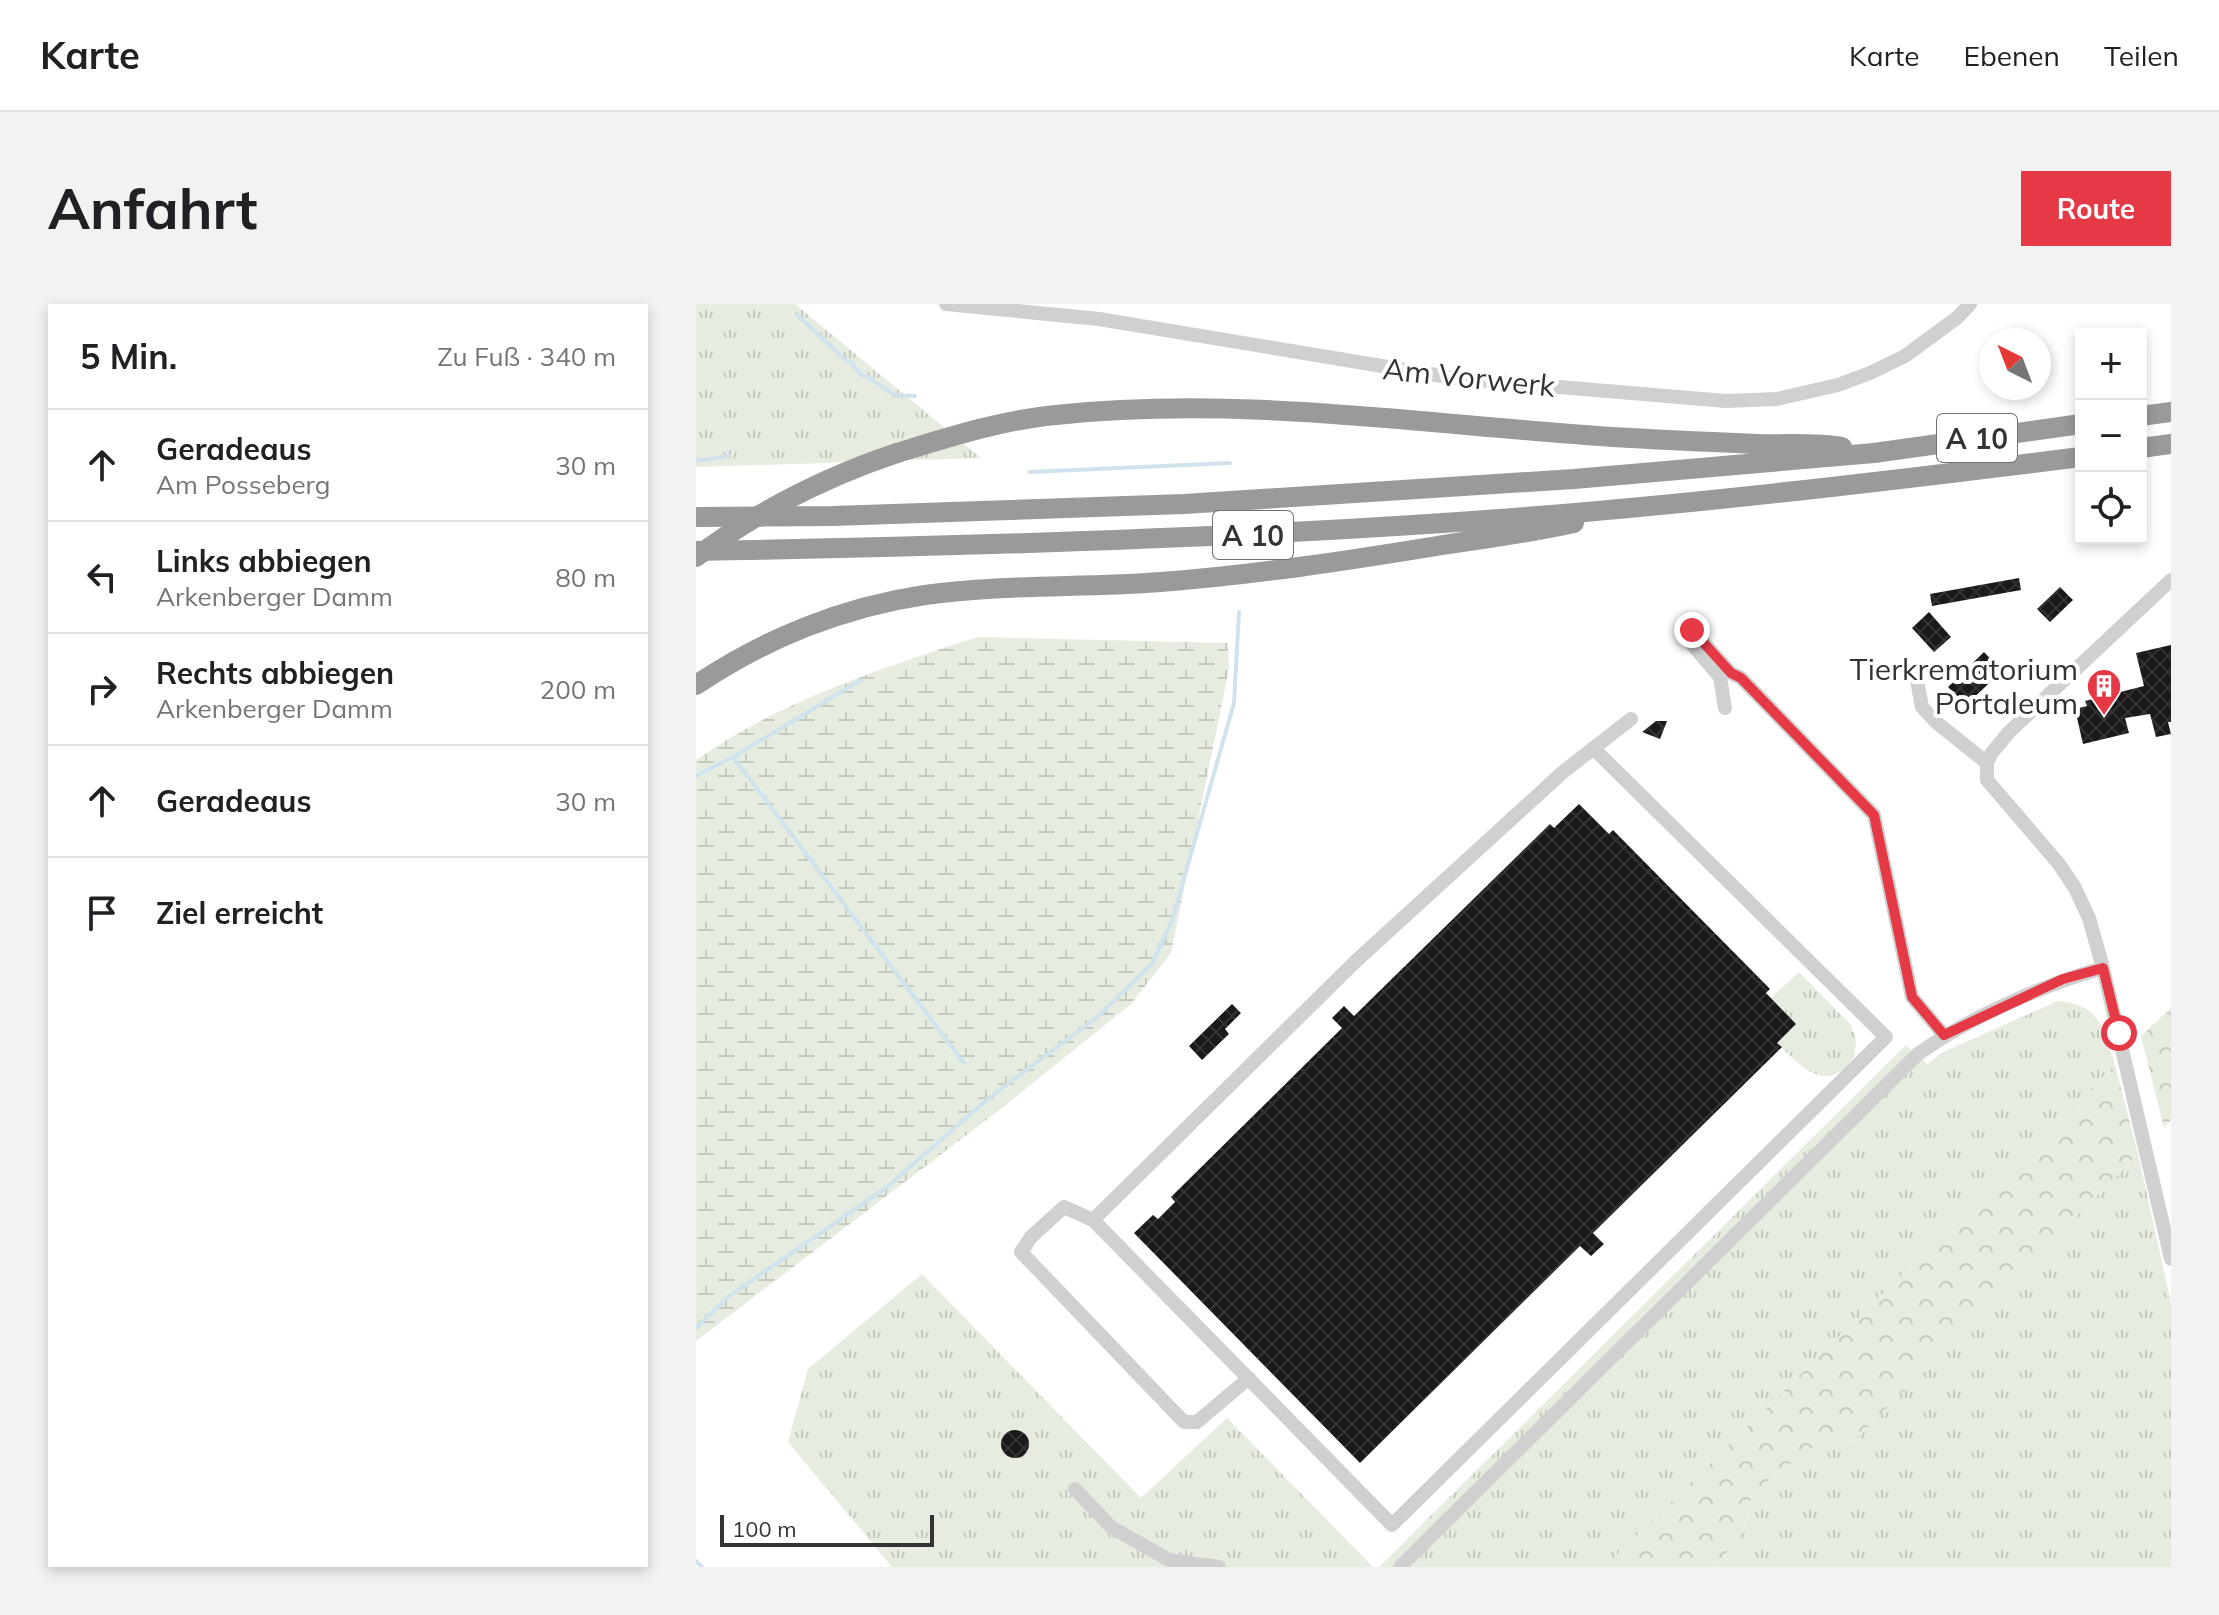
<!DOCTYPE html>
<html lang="de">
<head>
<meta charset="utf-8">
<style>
	body { margin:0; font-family:Mulish,sans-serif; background:#f2f2f2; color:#202124 }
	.controls { position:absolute; right:24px; top:24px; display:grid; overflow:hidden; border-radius:0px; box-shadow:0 4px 12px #0003 }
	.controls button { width:72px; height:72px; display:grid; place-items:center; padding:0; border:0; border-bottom:2px solid #e0e0e0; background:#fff; color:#202124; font:40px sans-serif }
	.compass { position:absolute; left:1283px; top:24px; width:72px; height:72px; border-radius:50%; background:#fff; box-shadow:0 4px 12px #0003; rotate:318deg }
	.scale { position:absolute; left:24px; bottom:20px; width:214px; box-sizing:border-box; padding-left:8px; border:4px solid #333; border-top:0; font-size:22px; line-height:28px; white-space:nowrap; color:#333; -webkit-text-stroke:6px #fff; paint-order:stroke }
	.stop { position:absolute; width:24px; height:24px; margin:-18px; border:6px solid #e63946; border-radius:50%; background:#fff }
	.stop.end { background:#e63946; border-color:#fff; box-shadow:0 2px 8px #0008 }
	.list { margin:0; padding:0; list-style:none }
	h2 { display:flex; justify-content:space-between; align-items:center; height:104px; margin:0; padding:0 32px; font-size:34px }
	h2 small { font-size:26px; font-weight:400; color:#757577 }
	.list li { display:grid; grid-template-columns:52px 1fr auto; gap:24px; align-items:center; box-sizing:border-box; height:112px; padding:0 32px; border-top:2px solid #e0e0e0 }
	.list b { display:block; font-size:30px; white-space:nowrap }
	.list p { margin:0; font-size:26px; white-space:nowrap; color:#757577 }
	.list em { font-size:26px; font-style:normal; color:#757577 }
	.icon { flex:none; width:44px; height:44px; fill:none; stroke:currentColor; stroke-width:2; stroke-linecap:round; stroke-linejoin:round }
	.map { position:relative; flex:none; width:1475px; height:1263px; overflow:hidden; border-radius:0px }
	header { display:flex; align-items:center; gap:48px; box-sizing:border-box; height:112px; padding:0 40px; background:#fff; border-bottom:2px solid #e0e0e0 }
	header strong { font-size:38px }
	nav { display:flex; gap:44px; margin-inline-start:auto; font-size:28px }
	.intro { display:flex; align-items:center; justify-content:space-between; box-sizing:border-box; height:192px; padding:0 48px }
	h1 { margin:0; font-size:56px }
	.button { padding:20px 36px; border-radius:0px; background:#e63946; color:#fff; font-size:28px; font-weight:700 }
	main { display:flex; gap:48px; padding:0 48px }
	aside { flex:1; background:#fff; border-radius:0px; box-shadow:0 4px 12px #0003 }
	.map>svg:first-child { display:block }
	.grass { fill:url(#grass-tufts) }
	.forest { fill:url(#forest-crowns) }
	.wetland { fill:url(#wetland-marsh) }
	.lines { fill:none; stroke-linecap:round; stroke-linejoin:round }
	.stream { stroke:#cfe2ee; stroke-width:4 }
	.building { fill:url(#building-cross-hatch) }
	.minor { stroke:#d0d0d0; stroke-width:14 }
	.highway { stroke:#9a9a9a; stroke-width:20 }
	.highway-bridge { stroke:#9a9a9a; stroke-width:20 }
	.route { stroke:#e63946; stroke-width:10 }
	.labels { text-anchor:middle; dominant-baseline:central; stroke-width:8; stroke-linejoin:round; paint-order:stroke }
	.shield { fill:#fff; stroke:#707070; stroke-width:2 }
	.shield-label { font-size:28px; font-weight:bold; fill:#333 }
	.street-label { font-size:30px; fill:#333; stroke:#fff }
	.poi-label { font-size:30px; fill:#333; stroke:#fff; text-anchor:end }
</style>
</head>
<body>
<header>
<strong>Karte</strong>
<nav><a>Karte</a><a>Ebenen</a><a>Teilen</a></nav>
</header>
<div class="intro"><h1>Anfahrt</h1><a class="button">Route</a></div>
<main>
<aside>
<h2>5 Min.<small>Zu Fuß · 340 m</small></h2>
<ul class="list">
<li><svg class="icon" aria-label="ahead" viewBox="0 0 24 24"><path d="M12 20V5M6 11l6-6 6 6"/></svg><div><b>Geradeaus</b><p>Am Posseberg</p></div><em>30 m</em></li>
<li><svg class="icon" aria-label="left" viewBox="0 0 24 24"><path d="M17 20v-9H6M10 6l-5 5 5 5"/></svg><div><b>Links abbiegen</b><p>Arkenberger Damm</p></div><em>80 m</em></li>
<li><svg class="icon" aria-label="right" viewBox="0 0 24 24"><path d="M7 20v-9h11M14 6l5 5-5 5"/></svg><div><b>Rechts abbiegen</b><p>Arkenberger Damm</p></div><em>200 m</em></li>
<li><svg class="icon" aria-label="ahead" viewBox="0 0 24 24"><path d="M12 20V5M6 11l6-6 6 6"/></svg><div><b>Geradeaus</b></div><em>30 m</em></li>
<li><svg class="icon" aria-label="arrive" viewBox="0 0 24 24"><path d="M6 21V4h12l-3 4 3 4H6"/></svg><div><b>Ziel erreicht</b></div></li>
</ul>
</aside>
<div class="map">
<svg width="1475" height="1263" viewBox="0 0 1475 1263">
	<defs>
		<pattern id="grass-tufts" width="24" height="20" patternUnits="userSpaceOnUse" patternTransform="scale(2)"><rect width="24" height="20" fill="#e6ecdf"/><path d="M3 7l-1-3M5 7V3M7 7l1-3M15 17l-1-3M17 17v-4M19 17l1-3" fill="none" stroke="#c6cbc0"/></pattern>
		<pattern id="forest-crowns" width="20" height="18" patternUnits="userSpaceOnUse" patternTransform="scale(2)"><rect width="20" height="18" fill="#e6ecdf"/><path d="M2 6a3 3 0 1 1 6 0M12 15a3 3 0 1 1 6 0" fill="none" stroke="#c6cbc0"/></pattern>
		<pattern id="wetland-marsh" width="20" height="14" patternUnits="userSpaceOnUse" patternTransform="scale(2)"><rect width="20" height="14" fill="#e6ecdf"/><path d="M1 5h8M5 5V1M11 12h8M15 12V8" fill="none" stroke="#c6cbc0"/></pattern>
		<pattern id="building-cross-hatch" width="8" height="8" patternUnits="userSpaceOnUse" patternTransform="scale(2)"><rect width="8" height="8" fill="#1a1a1a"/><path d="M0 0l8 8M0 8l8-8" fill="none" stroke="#333"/></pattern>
	</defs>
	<rect width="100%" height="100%" fill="#fff"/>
	<path class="grass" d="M0,0H99L285,154L0,163Z
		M1103,668L1155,721L1160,736L1158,753C1131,793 1104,761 1081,739L1100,720L1075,694Z
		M1362,697C1406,701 1407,724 1419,761L909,1263H683L1210,741L1232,760L1245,749Z
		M1442,850L1475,999V1263H1018L1047,1230L1056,1189L1113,1145L1158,1137Z
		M226,970L445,1194L531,1114L677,1263H196L92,1138L112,1065Z"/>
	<path class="forest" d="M1475,704V816L1468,824L1445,732Z
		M1419,761L1442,850L1158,1137L1113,1145L1056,1189L1047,1230L1018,1263H909Z"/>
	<path class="wetland" d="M282,333L532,339L533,365L475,649L435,700L302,807L0,1037V456C82,398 186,364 282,333Z"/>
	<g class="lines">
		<path class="stream" d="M101,11L151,57L155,58L165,71L172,73L198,91L219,92
			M0,157L33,152
			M334,168L534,159
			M37,453L268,759
			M0,472L37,453L165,376
			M0,1024L32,993L191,883L293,794L400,714L456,660L476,617L538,399L543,308
			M0,1257L6,1263"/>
	</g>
	<path class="building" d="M1323,274L1325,286L1236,302L1234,290Z
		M1364,283L1377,296L1354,318L1341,305Z
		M1233,308L1255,333L1238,348L1216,324Z
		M1475,341V418H1472L1475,430L1460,433L1454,410L1429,414L1433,429L1387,440L1379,405L1391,402L1389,397L1448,382L1440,349Z
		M1288,348L1306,367L1270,401L1252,383Z
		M960,417H971L964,435L946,428Z
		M883,500L913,530L917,526L1074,685L1070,689L1100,720L1081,739L1086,743L897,929L908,940L895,952L884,942L664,1159L438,929L457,911L462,915L479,898L475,893L646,724L636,714L648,702L658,712L854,520L858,524Z
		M536,700L545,709L529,725L533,730L506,756L493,742Z
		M305 1140a14 14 0 1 1 28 0a14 14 0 1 1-28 0Z"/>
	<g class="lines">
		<path class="minor" d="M250,0L403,15L758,74L1030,97L1081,95L1142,81L1174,69L1209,52L1262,13L1274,0
			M1475,276L1313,428L1295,450L1291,459V476L1363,560L1379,584L1393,614L1407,664L1475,955
			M1219,366L1226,403L1240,418L1291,459
			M1029,404L1024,373L989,332L991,326H996L1035,369L1045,374L1178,511L1216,693L1248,731
			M897,444L1190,733L696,1221L397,916L660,657L867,468L935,415
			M397,916L368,903L335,933L325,948L488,1118H501L553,1074
			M379,1185L415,1223L473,1256L523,1263
			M704,1263L1222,750C1274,713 1347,681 1407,664"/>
		<path class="highway" d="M1445,112L1475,108
			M1445,144L1475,140
			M201,149C253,133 306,116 360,111C546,91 732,121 917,133C965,136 1013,138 1062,140C1090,141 1118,138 1146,143
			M0,213L137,212L488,200L878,175L1178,149L1385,120
			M0,247C244,243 489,236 732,220C951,206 1168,180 1385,153
			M0,381C68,335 147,303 229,291C307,280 386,284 465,278C557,271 649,257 741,242C786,235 833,229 878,219"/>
		<path class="highway-bridge" d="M0,253C62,207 129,173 201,149"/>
	</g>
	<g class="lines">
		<path class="route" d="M996,326L1035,369L1045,374L1178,511L1216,693L1248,731L1367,675L1407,664L1423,729"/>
	</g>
	<defs>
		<g id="building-pin" transform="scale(1.8)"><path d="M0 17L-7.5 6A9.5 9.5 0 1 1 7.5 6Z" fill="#e63946" stroke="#fff"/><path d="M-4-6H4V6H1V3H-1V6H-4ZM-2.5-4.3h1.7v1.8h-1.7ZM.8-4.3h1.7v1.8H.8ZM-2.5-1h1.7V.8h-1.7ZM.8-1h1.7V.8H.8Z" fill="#fff"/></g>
	</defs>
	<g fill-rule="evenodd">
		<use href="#building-pin" x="1408" y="382"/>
	</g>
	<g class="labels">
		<g class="shield">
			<rect x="1241" y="110" width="80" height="48" rx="6"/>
			<rect x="517" y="207" width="80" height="48" rx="6"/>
		</g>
		<g class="shield-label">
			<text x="1281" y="134">A 10</text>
			<text x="557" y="231">A 10</text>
		</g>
		<g class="street-label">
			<text transform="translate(773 73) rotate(6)">Am Vorwerk</text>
		</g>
		<g class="poi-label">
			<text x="1382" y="365">Tierkrematorium<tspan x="1382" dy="34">Portaleum</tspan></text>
		</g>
	</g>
</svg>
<div class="controls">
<button>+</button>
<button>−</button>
<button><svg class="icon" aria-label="locate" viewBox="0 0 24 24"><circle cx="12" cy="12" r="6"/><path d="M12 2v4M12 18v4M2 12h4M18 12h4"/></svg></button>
</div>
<svg class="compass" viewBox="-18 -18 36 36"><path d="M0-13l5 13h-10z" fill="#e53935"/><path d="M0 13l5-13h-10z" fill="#757577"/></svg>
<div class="scale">100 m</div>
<div class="stop" style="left:1423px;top:729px"></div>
<div class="stop end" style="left:996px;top:326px"></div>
</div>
</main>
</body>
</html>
